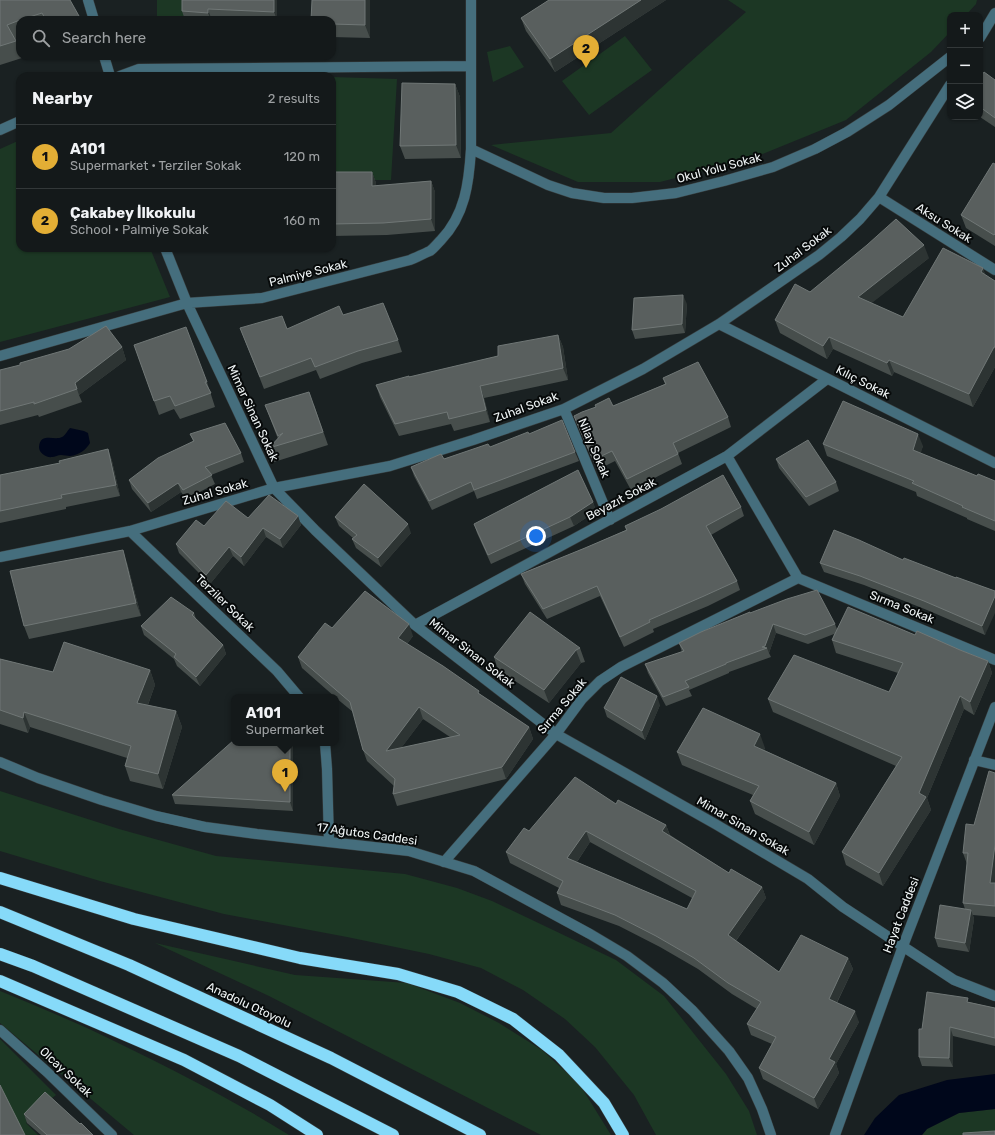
<!DOCTYPE html>
<html lang="en">
<head>
<meta charset="utf-8">
<style>
	body { margin:0; font-family:Rubik,sans-serif; background:#1d2223; color:#f1f3f6 }
	.controls { position:absolute; right:12px; top:12px; display:grid; overflow:hidden; border-radius:8px; box-shadow:0 1px 3px #0004 }
	.controls button { width:36px; height:36px; display:grid; place-items:center; padding:0; border:0; border-bottom:1px solid #333839; background:#14191a; color:#f1f3f6; font:20px sans-serif }
	.you { position:absolute; left:536px; top:536px; width:14px; height:14px; margin:-10px; border:3px solid #fff; border-radius:50%; background:#1a73e8; box-shadow:0 0 0 6px #1a73e833 }
	.badge { display:grid; place-items:center; width:26px; height:26px; border-radius:50%; background:#e3ae35; color:#111; font-size:13px; font-weight:700 }
	.pin { position:absolute; translate:-50% -33px; filter:drop-shadow(0 1px 2px #0008) }
	.pin::after { content:''; position:absolute; top:21px; width:14px; height:12px; background:inherit; clip-path:polygon(0 0,100% 0,50% 100%) }
	.popup { position:absolute; left:231px; top:694px; width:108px; height:52px; box-sizing:border-box; display:grid; place-content:center; border-radius:8px; background:#14191a; filter:drop-shadow(0 1px 3px #0005); font-size:13px; white-space:nowrap; color:#9da0a2 }
	.popup b { font-size:15px; color:#f1f3f6 }
	.popup::after { content:''; position:absolute; left:50%; top:100%; margin-left:-8px; border:8px solid transparent; border-top-color:#14191a }
	.list { margin:0; padding:0; list-style:none }
	h2 { display:flex; justify-content:space-between; align-items:center; height:52px; margin:0; padding:0 16px; font-size:17px }
	h2 small { font-size:13px; font-weight:400; color:#9da0a2 }
	.list li { display:grid; grid-template-columns:26px 1fr auto; gap:12px; align-items:center; box-sizing:border-box; height:64px; padding:0 16px; border-top:1px solid #333839 }
	.list b { display:block; font-size:15px; white-space:nowrap }
	.list p { margin:0; font-size:13px; white-space:nowrap; color:#9da0a2 }
	.list em { font-size:13px; font-style:normal; color:#9da0a2 }
	.icon { flex:none; width:22px; height:22px; fill:none; stroke:currentColor; stroke-width:2; stroke-linecap:round; stroke-linejoin:round }
	.map { position:relative; flex:none; width:995px; height:1135px; overflow:hidden }
	.search { position:absolute; background:#14191a; box-shadow:0 1px 3px #0004; left:16px; top:16px; width:320px; height:44px; display:flex; align-items:center; gap:10px; box-sizing:border-box; padding:0 14px; border-radius:12px; color:#9da0a2; font-size:15px }
	.panel { position:absolute; background:#14191a; box-shadow:0 1px 3px #0004; left:16px; top:72px; width:320px; height:180px; border-radius:12px }
	.map>svg:first-child { display:block }
	.green { fill:#1c3724 }
	.water { fill:#00071b }
	.lines { fill:none; stroke-linecap:round; stroke-linejoin:round }
	.minor-casing { stroke:#383f40; stroke-width:11 }
	.tertiary-casing { stroke:#383f40; stroke-width:11 }
	.motorway-casing { stroke:#383f40; stroke-width:13 }
	.minor { stroke:#456e7d; stroke-width:10 }
	.tertiary { stroke:#456e7d; stroke-width:10 }
	.motorway { stroke:#86daf9; stroke-width:12 }
	.wall { fill:#474e4c; fill-rule:evenodd }
	.shaded-wall { fill:#2d3433 }
	.building { fill:#595f5e; stroke:#707776; fill-rule:evenodd }
	.labels { text-anchor:middle; dominant-baseline:central; stroke-width:4; stroke-linejoin:round; paint-order:stroke }
	.street-label { font-size:12px; fill:#eff4f5; stroke:#070a0a }
</style>
</head>
<body>
<div class="map">
<svg width="995" height="1135" viewBox="0 0 995 1135">
	<rect width="100%" height="100%" fill="#1a2122"/>
	<path class="green" d="M157,0H218V20H157Z
		M728,0H977L976,4L966,15H950V32L931,52L846,120L750,159L660,182H578L491,145L611,133L746,12Z
		M625,36L652,70L589,115L562,81Z
		M510,46L524,67L493,82L487,52Z
		M332,77L397,79L391,180H332Z
		M20,140V248H150L170,297L0,342V149Z
		M0,791L119,829L216,856L405,874L457,888L492,901L616,960L664,996L726,1074L749,1111L757,1135H656L634,1095L595,1047L565,1019L523,990L481,968L429,954L347,937L224,914L100,881L0,851Z
		M155,943L295,975L407,983L460,1003L499,1023L542,1050L580,1085L611,1135H541L269,996Z
		M0,991C29,1003 58,1015 87,1028C156,1061 225,1095 289,1135H134L0,1023Z
		M0,1039L56,1095L48,1101L26,1123L38,1135H21L0,1085Z
		M995,1109V1135H922L927,1129L959,1113Z"/>
	<path class="water" d="M70,428L84,431L88,433L90,443C86,450 79,455 70,456C67,456 64,455 61,455C58,455 55,457 52,457C46,458 39,453 39,447C40,432 55,441 62,437C65,436 67,431 70,428Z
		M995,1074V1109L959,1113L927,1129L922,1135H864L875,1118L899,1095L947,1080Z"/>
	<g class="lines">
		<g class="minor-casing">
			<path id="minor" d="M88,0L94,20
				M980,38L995,13
				M104,56L110,76
				M120,76L139,69L471,66
				M0,130L20,121
				M471,149L548,185L572,193L604,198H632L676,193L724,181L773,167L815,149L847,132L889,105L950,57
				M879,197L995,270
				M165,248L187,303L274,488L315,530L415,625L556,734L717,825L808,879L843,907L954,980L995,996
				M719,324L995,463
				M0,356L187,303L262,298L410,260C417,257 423,254 430,251C434,248 437,244 441,240C465,215 469,183 471,149V0
				M564,409L610,520
				M727,456L798,578L995,660
				M130,531L277,671L299,697
				M0,557L130,531L274,488L390,466L473,440L564,409L643,369L719,324L819,255L841,237L860,219L879,197L950,85
				M415,625L727,456L827,379
				M325,743L327,769L329,842
				M974,760L995,765
				M444,862L556,734L582,699L600,681L621,667L798,578
				M0,1030L47,1072L112,1135
				M835,1135L903,946L995,707"/>
		</g>
		<g class="tertiary-casing">
			<path id="tertiary" d="M0,762L38,778L102,800L156,816L205,827L257,834L409,851L474,871L590,934L627,956L663,983L693,1011L729,1051L748,1078L762,1109L771,1135"/>
		</g>
		<g class="motorway-casing">
			<path id="motorway" d="M0,878L134,919L300,958L398,974L458,992L513,1019L559,1055L604,1103L623,1135
				M0,912L129,965L331,1058L480,1135
				M0,954L33,966L239,1056L393,1135
				M0,981L184,1060L270,1105L317,1135"/>
		</g>
		<use href="#minor" class="minor"/>
		<use href="#tertiary" class="tertiary"/>
		<use href="#motorway" class="motorway"/>
	</g>
	<path class="wall" d="M0,0L79,16L80,20H20V40L16,41L20,53V56H21L22,58L0,65Z
		M277,0V20H255L211,18V20H185L182,11Z
		M370,0V38L332,37V20Z
		M549,0H666L555,72L526,31L521,18Z
		M980,78L995,80V127L980,117Z
		M455,84L460,97L461,158L405,159L400,146Z
		M995,164V246L966,228L961,215Z
		M332,172H372L376,183V186L431,181L435,192V231L387,235L332,236Z
		M929,258L871,303L903,317L983,268L985,275L995,281V367L973,407L894,372L892,376L833,349L827,359L780,333L775,320L810,292Z
		M687,304L685,333L635,339L632,330Z
		M343,315L398,340L402,352L362,363L320,379L316,370L264,389L240,328L287,329Z
		M558,335L563,347L568,380L484,398L490,422L454,431L451,424L399,436L380,397L376,385L498,356Z
		M134,345L207,382L215,407L180,419L174,409L159,415Z
		M122,347L126,360L79,395L82,402L39,417L38,415L0,425V370Z
		M663,378L728,417L731,427L678,453L682,464L631,490L615,461L597,470L574,416L613,406L665,384Z
		M265,405H314L328,445L274,462L269,448L278,439Z
		M190,434L241,453L244,462L211,475L215,484L186,499L181,492L151,512L132,489L129,480L193,441Z
		M529,434L575,452L579,461L477,499L474,491L432,510L414,476L411,467L490,447Z
		M823,444L923,446L920,453L977,476L995,481V531L967,519V518L917,496L916,492L827,456Z
		M108,449L112,461L120,496L66,507V509L0,523V475L60,463Z
		M776,459L836,482L839,491L809,506L779,468Z
		M593,502L596,511L574,526L491,564L477,533L474,524Z
		M741,507L744,516L711,535L737,581L740,590L708,606L653,629L654,632L624,647L600,596L547,619L525,584L521,574L585,548L626,530L625,526Z
		M298,516L301,525L283,548L266,537L244,566L233,556L210,584L179,553L176,544L204,526L248,518Z
		M335,517L411,533L381,567L356,548L352,539L353,538L339,526Z
		M903,560L995,591L985,635L927,610L864,585L824,572L820,563Z
		M127,563L141,616L29,639L24,626Z
		M194,613L196,619L223,645L226,654L200,686L177,666L174,659L144,635L141,626Z
		M750,613L835,624L837,629L915,635L960,650L988,661L992,673L974,715L964,709L927,798L931,810L883,886L846,865L842,852L896,766L773,712L768,699L889,692L898,673L836,653L832,640L834,634L808,644L776,633L769,653L771,657L729,672V673L689,690L692,696L666,706L648,673L645,664L682,652L679,643Z
		M332,628L413,636L407,644L444,667L481,695L529,727L533,739L506,779L397,806L393,794L394,786L367,761L363,750L353,712L336,698V697H335L302,668L298,657ZM423,719L450,737L401,748Z
		M580,648L585,662L581,663L549,703L498,670L494,657Z
		M0,659L53,672L150,670L155,685L148,705L176,711L182,727L163,789L130,781L125,766L127,758L30,727L28,733L0,724Z
		M660,705L645,740L607,717L604,708Z
		M234,743H291L293,747V811L175,804L172,795Z
		M765,748L764,750L836,783L840,796L814,845L755,814L750,801L753,795L682,765L677,752Z
		M995,773V917L973,915L974,919L969,952L938,947L935,938L965,909L963,903L967,864L963,853Z
		M616,804L666,825L670,835L729,873L762,887L766,898L736,941L779,972L848,958L853,969L837,1003L859,1022L836,1064L839,1073L818,1109L763,1079L759,1068L772,1044L751,1035L747,1024L757,1009L732,994L698,969L660,947L619,926L561,905L557,893L559,888L510,863L506,852L529,831ZM590,842L692,898L687,909L577,862Z
		M969,1002L995,1008V1046L953,1036V1067L922,1066L919,1057L922,1029Z
		M24,1114L80,1124L93,1135H41L27,1123Z"/>
	<path class="shaded-wall" d="M274,0H277V20L274,12Z
		M365,0H370V38L365,25Z
		M641,0H666L555,72L550,59Z
		M208,9L211,18V20L208,13Z
		M455,84L460,97L461,158L456,145Z
		M372,172L376,183L377,198L372,186Z
		M431,181L435,192V231L431,219Z
		M924,245L929,258L863,310L858,297Z
		M983,268L987,281L981,272Z
		M683,295L687,304L685,333L682,324Z
		M558,335L563,347L568,380L563,368Z
		M829,337L833,349L827,359L823,346Z
		M122,347L126,360L79,395L75,383Z
		M994,347L995,349V367L973,407L969,394Z
		M889,360L894,372L892,376L887,363Z
		M480,386L484,398L490,422L486,410Z
		M918,434L923,446L918,463L913,450Z
		M108,449L112,461L120,496L116,485Z
		M178,483L181,492L151,512L148,503Z
		M593,502L596,511L574,526L570,517Z
		M298,516L301,525L283,548L280,539Z
		M408,524L411,533L381,567L378,558Z
		M263,528L266,537L244,566L241,557Z
		M229,547L233,556L210,584L206,575Z
		M123,550L127,563L141,616L136,603Z
		M995,596V613L985,635L982,626Z
		M409,624L413,636L402,650L398,638Z
		M773,624L776,633L769,653L767,648L766,649L765,646Z
		M223,645L226,654L200,686L196,677Z
		M576,650L581,663L549,703L544,690Z
		M988,661L992,673L974,715L970,702Z
		M150,670L155,685L143,718L137,703Z
		M657,696L660,705L645,740L642,731Z
		M960,696L964,709L927,798L931,810L883,886L879,873L919,793Z
		M419,707L423,719L390,763L386,751Z
		M176,711L182,727L163,789L158,774Z
		M24,712L30,727L28,733L23,718Z
		M529,727L533,739L506,779L502,767Z
		M760,734L765,748L758,759L754,746Z
		M290,743H291L293,747V811L290,802Z
		M836,783L840,796L814,845L809,832Z
		M666,825L670,836L662,831Z
		M586,831L590,842L572,869L567,858Z
		M995,845V889L990,883Z
		M762,887L766,898L732,946L728,935Z
		M971,910L974,919L969,952L965,943Z
		M848,958L853,969L833,1010L829,999Z
		M855,1011L859,1022L836,1064L839,1073L818,1109L814,1098L829,1059Z
		M950,1027L953,1036V1067L949,1058Z"/>
	<path class="building" d="M0,0H70L79,16L70,20H46L42,13L20,20L7,25L16,41L0,46Z
		M182,0H274V12L208,9V13L182,11Z
		M312,0H365V25L332,24V20H311Z
		M549,0H641L550,59L521,18Z
		M984,72L995,80V118L980,107V78Z
		M402,83L455,84L456,145L400,146Z
		M993,163L995,164V234L994,235L961,215Z
		M332,172H372V186L431,181V219L383,223L332,224Z
		M896,219L924,245L858,297L903,317L943,248L983,268L981,272L995,281V347H994L969,394L889,360L887,363L829,337L823,346L775,320L795,284L810,292L867,245Z
		M683,295L682,324L632,330L634,298Z
		M383,303L398,340L358,351L315,367L311,358L260,377L240,328L282,316L287,329L339,306L343,315Z
		M106,326L122,347L75,383L77,389L34,404V402L0,411V370L20,365V363L69,349Z
		M186,327L207,382H205L211,393L175,406L170,396L154,401L134,345Z
		M558,335L563,368L480,386L486,410L449,419L447,412L395,424L376,385L409,376V377L498,356V346Z
		M698,362L728,417L673,443L678,454L627,479L612,451L593,460L574,416L582,412L596,407L595,405L609,398L613,406L666,384L663,378Z
		M309,392L323,432L269,448L283,433L278,436L265,405Z
		M843,401L918,434L913,450L977,476L978,474L995,481V521L962,507L963,506L912,483L914,481L823,444Z
		M562,420L575,452L474,490L471,482L429,501L411,467L441,454L444,459L488,444L490,447L528,432L529,434Z
		M225,423L241,453L205,467L212,475L183,490L178,483L148,503L129,480L158,458L194,441L190,434Z
		M808,440L836,482L806,497L776,459Z
		M108,449L116,485L61,495L62,498L0,511V475L60,463L59,461Z
		M578,470L593,502L570,517L488,555L474,524Z
		M723,475L741,507L706,526L737,581L704,596L649,620L650,622L620,637L597,586L543,609L521,574L585,548L627,530L625,526L661,509Z
		M364,484L408,524L378,558L352,539L357,535L335,517Z
		M269,495L298,516L280,539L263,528L241,557L229,547L206,575L176,544L196,520L204,526L226,501L248,518Z
		M834,530L859,540L903,560L904,558L956,578V577L995,591V596L982,626L924,601L860,576L820,563Z
		M123,550L136,603L24,626L10,571Z
		M817,590L835,624L805,635L773,624L765,646L762,647L767,648L726,663V664L685,681L689,687L663,697L645,664L684,651L679,643L701,632L750,612V613L787,599Z
		M365,591L409,624L398,638L443,666L479,691L478,693L529,727L502,767L393,794L395,779L363,750L350,702L298,657L325,623L332,628ZM419,707L460,735L386,751Z
		M171,597L194,613L192,615L223,645L196,677L174,657L176,654L141,626Z
		M848,607L915,635L917,631L960,650L988,661L970,702L960,696L919,793L926,797L879,873L842,852L902,757L768,699L794,655L889,692L903,663L832,640Z
		M530,612L580,648L576,650L544,690L494,657Z
		M64,642L150,670L137,703L176,711L158,774L125,766L131,746L24,712L23,718L0,710V659L53,672Z
		M621,677L657,696L642,731L604,708Z
		M703,708L760,734L754,746L836,783L809,832L750,801L759,786L677,752Z
		M234,740V743H290V802L172,795Z
		M989,771L995,773V845L990,883H995V906L963,903L968,853H963L966,824L974,825Z
		M575,777L616,804L618,800L666,825L662,831L729,873L731,869L762,887L728,935L779,972L801,935L848,958L829,999L855,1011L829,1059L835,1062L814,1098L759,1068L776,1037L747,1024L761,1002L728,983L694,958L656,936L615,915L557,893L563,881L506,852L524,828L529,831ZM586,831L696,891L687,909L567,858Z
		M940,905L971,910L965,943L935,938Z
		M927,992L968,998L967,1002L995,1008V1038L950,1027L949,1058L919,1057V1029H922Z
		M0,1085L25,1135H0Z
		M45,1092L80,1124L81,1123L93,1135H47L24,1114Z
		M995,1131V1135H963V1133Z"/>
	<g class="labels">
		<g class="street-label">
			<text transform="translate(719 168) rotate(-15)">Okul Yolu Sokak</text>
			<text transform="translate(944 223) rotate(32)">Aksu Sokak</text>
			<text transform="translate(803 249) rotate(-37)">Zuhal Sokak</text>
			<text transform="translate(308 273) rotate(-14)">Palmiye Sokak</text>
			<text transform="translate(863 382) rotate(27)">Kılıç Sokak</text>
			<text transform="translate(526 407) rotate(-20)">Zuhal Sokak</text>
			<text transform="translate(253 413) rotate(65)">Mimar Sinan Sokak</text>
			<text transform="translate(594 448) rotate(67)">Nilay Sokak</text>
			<text transform="translate(215 492) rotate(-16)">Zuhal Sokak</text>
			<text transform="translate(621 499) rotate(-28)">Beyazıt Sokak</text>
			<text transform="translate(225 603) rotate(44)">Terziler Sokak</text>
			<text transform="translate(902 607) rotate(22)">Sırma Sokak</text>
			<text transform="translate(472 653) rotate(38)">Mimar Sinan Sokak</text>
			<text transform="translate(562 706) rotate(-50)">Sırma Sokak</text>
			<text transform="translate(743 826) rotate(30)">Mimar Sinan Sokak</text>
			<text transform="translate(367 834) rotate(8)">17 Ağutos Caddesi</text>
			<text transform="translate(901 915) rotate(-69)">Hayat Caddesi</text>
			<text transform="translate(249 1005) rotate(25)">Anadolu Otoyolu</text>
			<text transform="translate(66 1072) rotate(43)">Olcay Sokak</text>
		</g>
	</g>
</svg>
<div class="controls">
<button>+</button>
<button>−</button>
<button><svg class="icon" aria-label="layers" viewBox="0 0 24 24"><path d="M12 4l9 5-9 5-9-5zM3 14l9 5 9-5"/></svg></button>
</div>
<div class="you"></div>
<div class="pin badge" style="left:285px;top:792px">1</div>
<div class="popup"><b>A101</b>Supermarket</div>
<div class="pin badge" style="left:586px;top:68px">2</div>
<div class="search"><svg class="icon" aria-label="search" viewBox="0 0 24 24"><circle cx="10" cy="10" r="6"/><path d="M15 15l6 6"/></svg>Search here</div>
<section class="panel">
<h2>Nearby<small>2 results</small></h2>
<ul class="list">
<li><span class="badge">1</span><div><b>A101</b><p>Supermarket · Terziler Sokak</p></div><em>120 m</em></li>
<li><span class="badge">2</span><div><b>Çakabey İlkokulu</b><p>School · Palmiye Sokak</p></div><em>160 m</em></li>
</ul>
</section>
</div>
</body>
</html>
